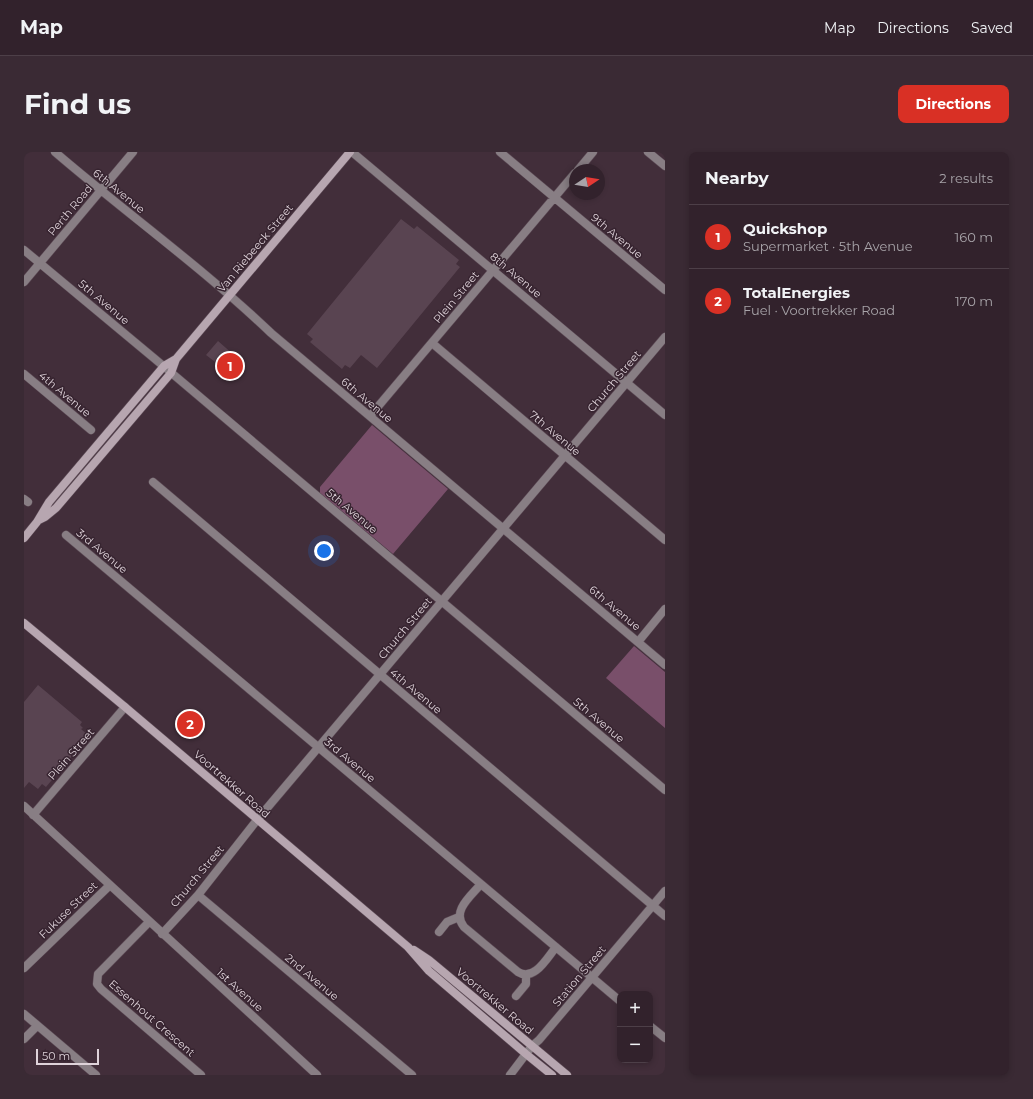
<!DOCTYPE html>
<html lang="en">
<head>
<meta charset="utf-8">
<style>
	body { margin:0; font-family:Montserrat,sans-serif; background:#3a2a34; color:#f1f3f6 }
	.controls { position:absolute; right:12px; bottom:12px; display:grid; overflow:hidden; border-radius:8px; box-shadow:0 2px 6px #0003 }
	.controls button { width:36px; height:36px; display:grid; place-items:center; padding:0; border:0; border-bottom:1px solid #4d3f48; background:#32222c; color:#f1f3f6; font:20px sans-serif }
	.compass { position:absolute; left:545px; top:12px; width:36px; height:36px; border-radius:50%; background:#32222c; box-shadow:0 2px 6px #0003; rotate:78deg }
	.scale { position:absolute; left:12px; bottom:10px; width:63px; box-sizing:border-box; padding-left:4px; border:2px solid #dfd3da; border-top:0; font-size:11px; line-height:14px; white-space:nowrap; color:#dfd3da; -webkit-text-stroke:3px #372430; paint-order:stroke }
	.you { position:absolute; left:300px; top:399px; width:14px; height:14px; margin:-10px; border:3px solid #fff; border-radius:50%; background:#1a73e8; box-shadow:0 0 0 6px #1a73e833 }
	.badge { display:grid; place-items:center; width:26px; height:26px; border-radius:50%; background:#d93025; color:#fff; font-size:13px; font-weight:700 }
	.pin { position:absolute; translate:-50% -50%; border:2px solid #fff; box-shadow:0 1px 4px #0006 }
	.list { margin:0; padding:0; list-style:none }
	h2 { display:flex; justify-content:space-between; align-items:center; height:52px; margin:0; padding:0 16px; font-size:17px }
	h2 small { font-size:13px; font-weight:400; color:#a8a4a9 }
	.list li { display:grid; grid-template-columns:26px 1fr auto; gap:12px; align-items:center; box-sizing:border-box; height:64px; padding:0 16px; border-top:1px solid #4d3f48 }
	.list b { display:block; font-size:15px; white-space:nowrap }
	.list p { margin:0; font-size:13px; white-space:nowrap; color:#a8a4a9 }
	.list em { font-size:13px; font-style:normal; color:#a8a4a9 }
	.map { position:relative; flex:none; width:641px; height:923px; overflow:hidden; border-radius:8px }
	header { display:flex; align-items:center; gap:24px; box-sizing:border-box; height:56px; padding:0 20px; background:#32222c; border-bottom:1px solid #4d3f48 }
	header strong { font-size:19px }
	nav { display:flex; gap:22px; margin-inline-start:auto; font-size:14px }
	.intro { display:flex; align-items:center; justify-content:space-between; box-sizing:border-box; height:96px; padding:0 24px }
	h1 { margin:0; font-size:28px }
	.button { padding:10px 18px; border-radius:8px; background:#d93025; color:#fff; font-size:14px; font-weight:700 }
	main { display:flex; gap:24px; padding:0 24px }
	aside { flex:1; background:#32222c; border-radius:8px; box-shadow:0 2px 6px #0003 }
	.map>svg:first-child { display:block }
	.green { fill:#794f6a }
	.building { fill:#594451 }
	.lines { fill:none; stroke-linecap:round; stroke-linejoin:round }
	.minor-casing { stroke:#5e4c57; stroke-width:9 }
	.tertiary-casing { stroke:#5e4c57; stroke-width:9 }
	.secondary-casing { stroke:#5e4c57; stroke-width:9 }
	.minor { stroke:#887e84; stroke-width:8 }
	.tertiary { stroke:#887e84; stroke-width:8 }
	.secondary { stroke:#b7a6b0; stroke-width:8 }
	.labels { text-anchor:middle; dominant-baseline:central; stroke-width:3; stroke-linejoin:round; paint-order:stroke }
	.street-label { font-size:11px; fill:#dfd3da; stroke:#372430 }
</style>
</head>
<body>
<header>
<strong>Map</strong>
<nav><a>Map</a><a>Directions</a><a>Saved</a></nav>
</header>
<div class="intro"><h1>Find us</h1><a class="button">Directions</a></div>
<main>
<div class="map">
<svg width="641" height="923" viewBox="0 0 641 923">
	<rect width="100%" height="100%" fill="#422e3a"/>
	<path class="green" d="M348,273L424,337L369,402L296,341V335Z
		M610,494L641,520V576L582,526Z"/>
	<path class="building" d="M377,67L390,77L393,74L435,108L432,112L436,115L353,216L337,203L326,216L321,213L318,217L286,190L289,187L283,182Z
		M194,189L210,203L199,216L182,203Z
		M14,533L58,570L56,573L59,576L57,577L65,584L22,635L18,632L14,637L5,630L0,636V550Z"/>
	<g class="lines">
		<g class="minor-casing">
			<path id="minor" d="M31,0C102,61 179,116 247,181L641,513
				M328,0L641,263
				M476,0L641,138
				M624,0L641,14
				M554,18L569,0
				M0,98L131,207L641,638
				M0,130L109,0
				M408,191L641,388
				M0,222L67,278
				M346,264L551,21
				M129,330L641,764
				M0,347L4,350
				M42,383L596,849
				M614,490L641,457
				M0,654L293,923
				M9,663L101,555
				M457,732C447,744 427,759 440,775L494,820C510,830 523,806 532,795
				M174,743L388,923
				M125,770L74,822L73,832L77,837L177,923
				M415,780L423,770L435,765
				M138,782L174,743L233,668L641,185
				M0,816L86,733
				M492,844L502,832V823
				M0,862L72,923
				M626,874L641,886
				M0,887L13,874
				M508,894L515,888L641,739"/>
		</g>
		<g class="tertiary-casing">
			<path id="tertiary" d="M486,923L508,894"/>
		</g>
		<g class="secondary-casing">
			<path id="secondary" d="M15,368L21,365L32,356L147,221L152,207
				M0,386L13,370L25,350L140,214L152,207L326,0
				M0,471L101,555L384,795L405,819L502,902L528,923
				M390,798L405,808L543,923"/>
		</g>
		<use href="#minor" class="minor"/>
		<use href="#tertiary" class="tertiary"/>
		<use href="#secondary" class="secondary"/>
	</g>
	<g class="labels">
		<g class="street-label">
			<text transform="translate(95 39) rotate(39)">6th Avenue</text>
			<text transform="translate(46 58) rotate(-50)">Perth Road</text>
			<text transform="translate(593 84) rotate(40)">9th Avenue</text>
			<text transform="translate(231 96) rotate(-50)">Van Riebeeck Street</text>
			<text transform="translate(492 123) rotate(40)">8th Avenue</text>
			<text transform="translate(432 145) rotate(-50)">Plein Street</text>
			<text transform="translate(80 150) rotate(40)">5th Avenue</text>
			<text transform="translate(590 229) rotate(-50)">Church Street</text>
			<text transform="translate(41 242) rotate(40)">4th Avenue</text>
			<text transform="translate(343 248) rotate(40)">6th Avenue</text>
			<text transform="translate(531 281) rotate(40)">7th Avenue</text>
			<text transform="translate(328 359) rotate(40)">5th Avenue</text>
			<text transform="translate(78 399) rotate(40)">3rd Avenue</text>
			<text transform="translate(591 456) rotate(40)">6th Avenue</text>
			<text transform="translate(381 476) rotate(-50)">Church Street</text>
			<text transform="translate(392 539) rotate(40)">4th Avenue</text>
			<text transform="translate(575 568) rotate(40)">5th Avenue</text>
			<text transform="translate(47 602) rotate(-49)">Plein Street</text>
			<text transform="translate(326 608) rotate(40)">3rd Avenue</text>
			<text transform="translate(208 632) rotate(41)">Voortrekker Road</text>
			<text transform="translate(173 724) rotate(-50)">Church Street</text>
			<text transform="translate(44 758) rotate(-44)">Fukuse Street</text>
			<text transform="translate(555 824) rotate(-50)">Station Street</text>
			<text transform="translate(288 825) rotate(40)">2nd Avenue</text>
			<text transform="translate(216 838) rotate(42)">1st Avenue</text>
			<text transform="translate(471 849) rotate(40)">Voortrekker Road</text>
			<text transform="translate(128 866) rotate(41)">Essenhout Crescent</text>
		</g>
	</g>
</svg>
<div class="controls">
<button>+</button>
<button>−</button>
</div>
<svg class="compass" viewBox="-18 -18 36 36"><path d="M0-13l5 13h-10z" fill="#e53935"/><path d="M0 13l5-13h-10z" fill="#a8a4a9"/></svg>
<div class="scale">50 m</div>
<div class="you"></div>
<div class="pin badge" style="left:206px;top:214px">1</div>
<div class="pin badge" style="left:166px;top:572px">2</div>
</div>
<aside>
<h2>Nearby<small>2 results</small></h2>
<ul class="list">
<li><span class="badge">1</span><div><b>Quickshop</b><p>Supermarket · 5th Avenue</p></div><em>160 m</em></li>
<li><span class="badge">2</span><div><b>TotalEnergies</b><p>Fuel · Voortrekker Road</p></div><em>170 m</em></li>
</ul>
</aside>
</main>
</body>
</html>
